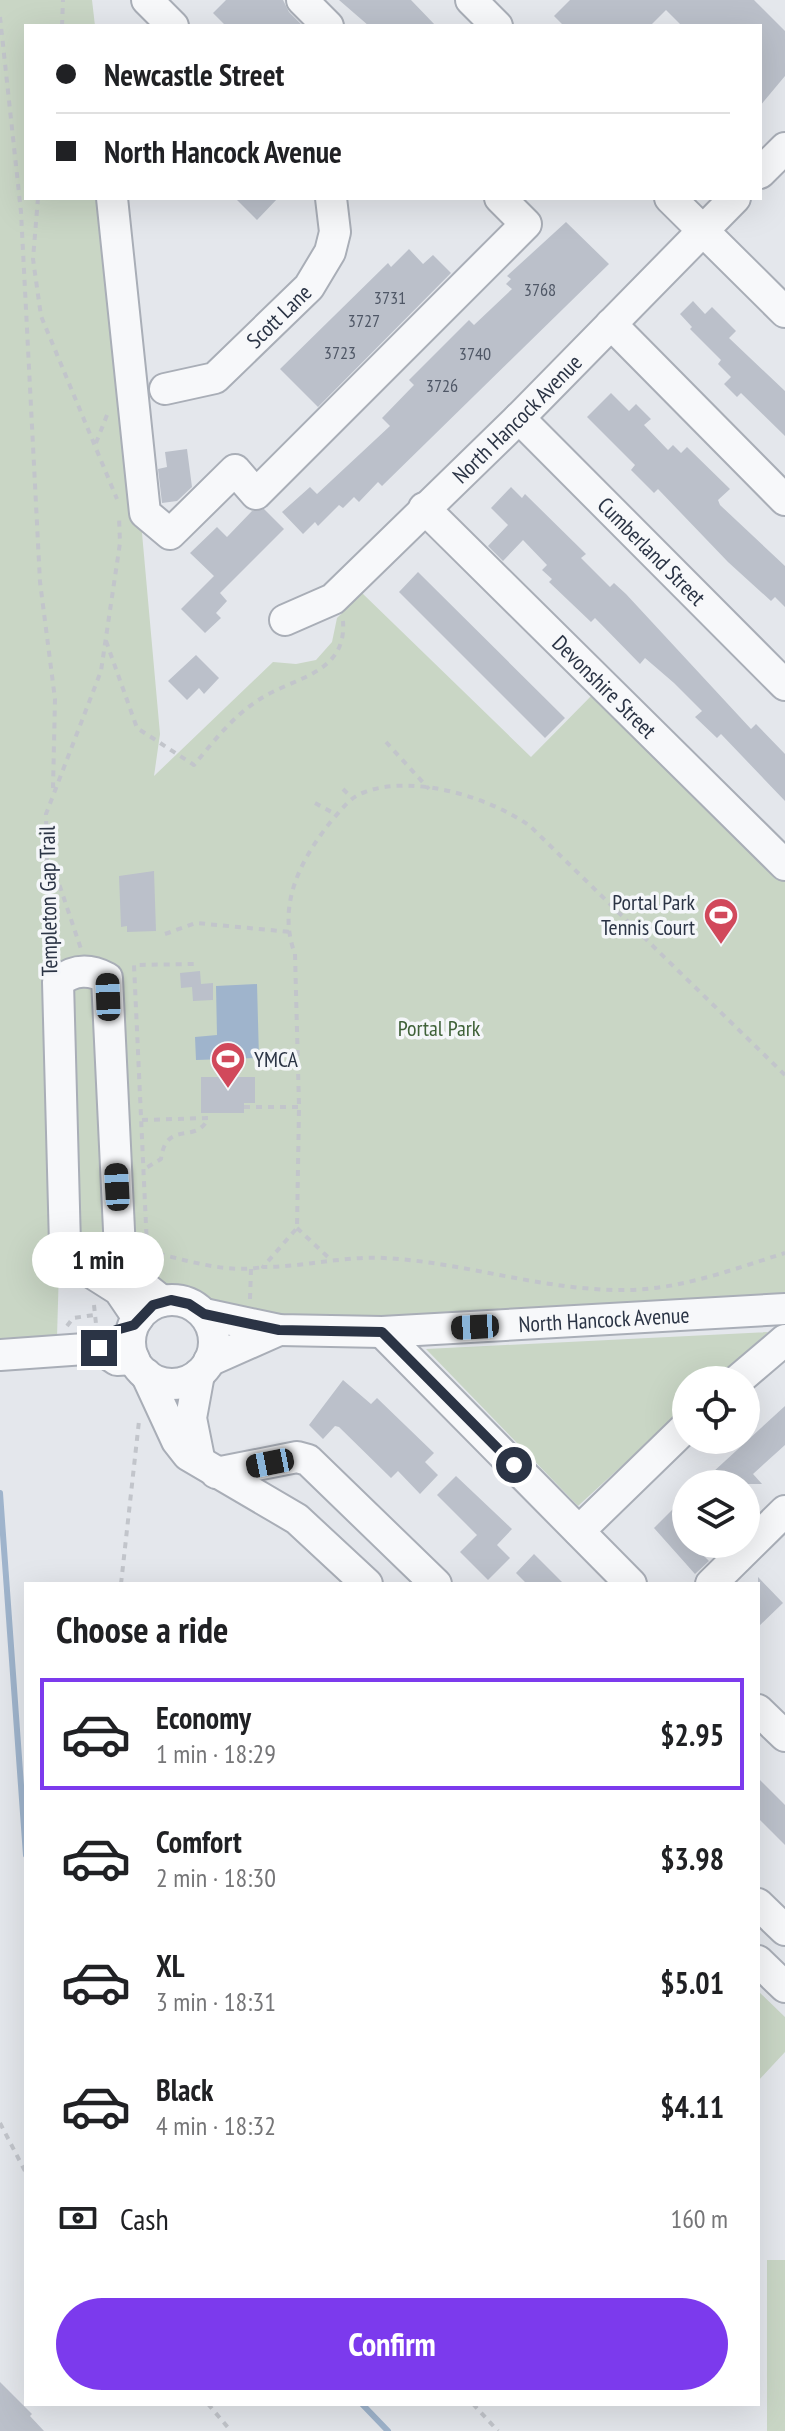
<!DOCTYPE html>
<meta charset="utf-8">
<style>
body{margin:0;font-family:"PT Sans Narrow",sans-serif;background:#f6f6f6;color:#202124;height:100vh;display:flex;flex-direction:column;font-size:30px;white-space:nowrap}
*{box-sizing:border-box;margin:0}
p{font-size:26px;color:#757577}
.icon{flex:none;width:44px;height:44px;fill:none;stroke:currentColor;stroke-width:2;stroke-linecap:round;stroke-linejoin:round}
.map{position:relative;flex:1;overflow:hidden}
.panel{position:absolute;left:24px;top:1582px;width:736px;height:824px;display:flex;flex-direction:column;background:#fff;border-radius:0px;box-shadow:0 8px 32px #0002}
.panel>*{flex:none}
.banner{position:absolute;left:24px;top:24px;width:738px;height:176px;border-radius:0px;box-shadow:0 8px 32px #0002;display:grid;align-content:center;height:176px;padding:0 32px;background:#fff}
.buttons{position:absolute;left:672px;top:1366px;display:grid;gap:16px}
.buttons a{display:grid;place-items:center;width:88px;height:88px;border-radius:50%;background:#fff;box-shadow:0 8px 32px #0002;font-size:40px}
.end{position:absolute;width:36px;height:36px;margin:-18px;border:10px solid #2b3445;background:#fff;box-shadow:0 0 0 4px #fff}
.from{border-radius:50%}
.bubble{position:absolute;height:56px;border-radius:28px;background:#fff;box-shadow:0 8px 32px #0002;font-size:26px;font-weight:800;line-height:56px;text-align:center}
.car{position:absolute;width:24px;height:48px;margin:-24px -12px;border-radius:10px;box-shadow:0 0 6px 2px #0007;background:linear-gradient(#222 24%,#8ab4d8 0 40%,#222 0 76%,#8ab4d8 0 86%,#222 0)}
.banner b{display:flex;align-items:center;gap:28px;height:76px;font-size:30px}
.banner b+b{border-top:2px solid #e0e0e0}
.banner i{width:20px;height:20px;background:#202124}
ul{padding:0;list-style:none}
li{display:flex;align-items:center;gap:24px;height:112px;margin:0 16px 12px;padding:0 16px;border:4px solid transparent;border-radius:0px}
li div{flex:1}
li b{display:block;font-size:30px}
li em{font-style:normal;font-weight:800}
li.selected{border-color:#7c3aed}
li>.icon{width:72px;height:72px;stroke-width:1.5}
h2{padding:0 32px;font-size:36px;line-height:96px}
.pay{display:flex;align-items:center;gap:20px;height:88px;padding:0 32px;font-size:30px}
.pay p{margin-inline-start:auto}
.primary-button{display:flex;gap:16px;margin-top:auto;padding:16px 32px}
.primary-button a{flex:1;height:92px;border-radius:48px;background:#7c3aed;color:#fff;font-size:32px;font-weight:800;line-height:92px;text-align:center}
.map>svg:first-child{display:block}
</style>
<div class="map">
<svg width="785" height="2431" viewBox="0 0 785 2431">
<rect width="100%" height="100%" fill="#e4e7ec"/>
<!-- green -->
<path fill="#c9d6c5" d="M0,0h92l3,26h-69v172h86l48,536 -6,42 119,-114 23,2 20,-4 16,-18 5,-24 25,-25 169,164 66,-67 188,186v416l-48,9 -422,18c-35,-1 -69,-4 -103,-14 -12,-4 -21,-12 -34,-14 -38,-7 -87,0 -119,-22l-2,68 -57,1z
M768,1332l-53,48h-29v27l-108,99 -152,-157z
M758,1991l27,26v35l-27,29z
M767,2260h18v171h-18z"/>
<!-- water -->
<path fill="#9fb4cc" d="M257,984l2,74 -63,2 -1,-23 22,-2 -1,-49z"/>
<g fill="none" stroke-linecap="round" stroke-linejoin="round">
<!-- stream -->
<path stroke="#9fb4cc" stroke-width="6" d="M0,1493l26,362
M362,2404l26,27"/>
</g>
<!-- building -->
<path fill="#bbc0ca" d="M226,0h57l6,12 14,14h-77l-13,-13z
M339,0h72l25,26h-67z
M570,0h184l31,31v45l-25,30v-80h-78l-16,-16 -16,16h-86l-10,-10z
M235,198h43l-21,22z
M566,222l43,42 -227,222 -4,-4 -19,20 -5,-5 -11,11 -4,-3 -21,21 -3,-4 -12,12 -21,-22 28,-25 7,7 73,-68 -8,-8 32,-33 -5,-5 60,-60 5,5 38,-36 -6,-5 5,-5 -4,-3z
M409,249l14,15 10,-9 18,18 -133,134 -38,-38 108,-106 3,4z
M693,301l12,13 7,-7 24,24 -7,7 56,53v45l-44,-43 -4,4 -13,-13 7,-7 -13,-13 3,-4 -31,-31 2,-2 -12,-13z
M611,393l18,18 7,-7 15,15 -7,6 24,25 5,-5 8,8 6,-6 43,42 -12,11 2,5 65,61v41l-10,-10 -4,4 -43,-39 -70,-73 -4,4 -23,-23 4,-5 -48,-48z
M187,449l5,38 -15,14 -15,2 -4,-34 9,-2 -2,-15z
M511,487l11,11 3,-4 61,60 -5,4 29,29 4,-4 12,11 125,135 5,-5 29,30v47l-64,-67 -4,4 -22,-21 7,-6 -28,-28 -29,-25 -5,6 -45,-46 -4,4 -42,-40 3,-3 -10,-9 5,-5 -24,-25 -20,21 -15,-15 20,-21 -17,-17z
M264,509l20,20 -64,64 7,8 -11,12 5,5 -16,15 -24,-24 33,-33 -24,-23 27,-26 10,10 25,-26z
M418,572l147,146 -20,20 -146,-146z
M196,655l23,23 -15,16 -5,-6 -12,12 -19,-19z
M154,871l2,60 -29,1v-6l-6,1 -2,-51z
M200,971l1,13 12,-1v17l-20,1 -1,-14 -11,1 -1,-15z
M201,1077h54v26h-11v10h-43z
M343,1380l28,24 6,-6 57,55 -9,9 13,13 -18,19 -22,-23 -7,7 -52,-51 -4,-1 -12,13 -14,-14z
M785,1406v39l-32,29 9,10h-62z
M456,1476l56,53 -15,16 13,13 -22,22 -28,-28 17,-17 -40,-40z
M686,1496v48h6l17,17 -14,13 -41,-46z
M534,1554l30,30h-37l-11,-11z
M758,1577l25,26 -25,24z
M758,1778l27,27v40l-27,-27z
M0,2382l32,32 -2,2 14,15h-44z"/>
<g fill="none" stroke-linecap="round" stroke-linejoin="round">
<!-- minor casing -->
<g stroke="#a9aeb7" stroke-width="34">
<g id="minor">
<path d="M147,0l26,26"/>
<path d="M302,0l26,26"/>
<path d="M471,0l26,26"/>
<path d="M760,173l25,-25"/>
<path d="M112,198l33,315 25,21 65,-64 21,24 270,-270 -26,-26"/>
<path d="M670,198l115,114"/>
<path d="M611,324l174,176"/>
<path id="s1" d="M165,389l50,-11 94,-91 21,-35 5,-20 -4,-34"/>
<path id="s2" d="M519,418l266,267"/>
<path id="s3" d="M424,508l361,357"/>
<path id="s4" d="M285,620l48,-21 186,-181 216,-220"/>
<circle cx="172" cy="1342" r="42"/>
<path id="s5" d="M204,1314l75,16 103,2 403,-23"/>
<path d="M138,1318l-19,-28 -41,-26 -13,-19 -7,-263c16,-13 32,-13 49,-4l13,273 13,27 29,23"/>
<path d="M382,1332l249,252"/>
<path d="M0,1355l99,-7 18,12 17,-1"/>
<path d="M209,1361l70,-31"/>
<path d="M146,1374l31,67 11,14 109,64 70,65"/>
<path d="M738,1380l47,-40"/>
<path d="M199,1458l-8,-40 8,-44"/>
<path d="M216,1473l81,-16 11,3 128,124"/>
<path d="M579,1531l107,-104"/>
<path d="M711,1584l74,-73"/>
<path d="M758,1710l27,26"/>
<path d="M758,1904l27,26"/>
<path d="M758,1961l27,26"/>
</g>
</g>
<!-- path -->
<path stroke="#c2c5cb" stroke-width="4" stroke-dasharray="6 6" stroke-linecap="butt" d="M0,17l21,195 19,370 15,117 -2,89
M62,26l1,-26
M38,198l-5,61 8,57 76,183
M96,443l13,-33
M106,641l31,87 57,37c20,-24 39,-49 66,-66 34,-22 87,-25 83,-78
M386,742l43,47
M343,789l8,8
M315,803l22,12
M48,851l33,98
M165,934l31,-11 95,9
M49,959l-3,-145 55,-143 19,-128 -1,-27
M785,1075l-255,-249c-41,-29 -116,-52 -165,-34 -15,5 -22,16 -32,27 -31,38 -57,85 -38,135l4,153 -2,121 -34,39c41,0 79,-11 121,-9 80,4 160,33 241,32 54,0 109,-21 160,-37
M244,1107h55
M142,1120l66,-2c-11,27 -42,1 -47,41l-15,9
M297,1228l33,31
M147,1247l-13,-282 60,-1
M147,1251c36,8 78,23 116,16
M250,1299l1,-30
M94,1305l2,19
M67,1326l6,-8 21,-3
M121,1584l18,-163
M0,2123l26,50
M208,2404l23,27
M473,2404l25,27"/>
<!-- minor -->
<use href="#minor" stroke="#f7f8fa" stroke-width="30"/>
</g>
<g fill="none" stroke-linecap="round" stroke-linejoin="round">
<!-- route -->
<path stroke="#2b3445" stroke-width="10" d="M99,1348l17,-18 18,-5 19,-20 18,-5 18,4 15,10 75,16 103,2 132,133"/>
</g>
<!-- icons -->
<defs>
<g id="stadium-pin" transform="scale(1.8)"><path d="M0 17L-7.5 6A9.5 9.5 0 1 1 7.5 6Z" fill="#d1495b" stroke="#f4f6f9"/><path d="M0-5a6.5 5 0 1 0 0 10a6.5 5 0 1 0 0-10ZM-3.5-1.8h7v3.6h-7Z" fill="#fff"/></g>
</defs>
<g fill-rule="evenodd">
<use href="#stadium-pin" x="721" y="915"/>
<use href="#stadium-pin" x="228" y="1059"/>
</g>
<g text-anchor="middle" stroke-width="7" stroke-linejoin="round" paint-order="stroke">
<!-- number labels -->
<g font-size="18" fill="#4f5766">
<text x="540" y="296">3768</text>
<text x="390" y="304">3731</text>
<text x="364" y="327">3727</text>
<text x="340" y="359">3723</text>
<text x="475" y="360">3740</text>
<text x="442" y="392">3726</text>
</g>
<!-- street labels -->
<g font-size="22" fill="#2b3445" stroke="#f4f6f9">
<text dy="8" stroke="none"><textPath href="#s1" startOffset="140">Scott Lane</textPath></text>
<text dy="8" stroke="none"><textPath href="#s4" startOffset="310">North Hancock Avenue</textPath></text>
<text dy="8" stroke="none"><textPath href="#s2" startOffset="188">Cumberland Street</textPath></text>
<text dy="8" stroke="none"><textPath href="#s3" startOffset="254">Devonshire Street</textPath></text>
<text transform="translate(48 901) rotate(-91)" y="8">Templeton Gap Trail</text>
<text dy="8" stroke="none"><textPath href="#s5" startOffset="402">North Hancock Avenue</textPath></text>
</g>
<!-- poi labels -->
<g font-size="22" fill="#2b3445" stroke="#f4f6f9" text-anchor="end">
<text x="695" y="910">Portal Park<tspan x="695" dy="25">Tennis Court</tspan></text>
<text x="254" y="1067" text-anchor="start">YMCA</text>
</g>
<!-- park labels -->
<g font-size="22" fill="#3f6138" stroke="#f4f6f9">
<text x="439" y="1036">Portal Park</text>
</g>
</g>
</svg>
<div class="buttons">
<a><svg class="icon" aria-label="locate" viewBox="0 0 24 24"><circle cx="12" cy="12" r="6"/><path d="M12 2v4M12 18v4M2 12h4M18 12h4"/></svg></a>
<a><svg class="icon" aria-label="layers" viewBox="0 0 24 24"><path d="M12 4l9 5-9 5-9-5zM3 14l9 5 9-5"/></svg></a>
</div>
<i class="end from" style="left:514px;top:1465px"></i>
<i class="end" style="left:99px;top:1348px"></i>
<div class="bubble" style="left:32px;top:1232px;width:132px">1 min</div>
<i class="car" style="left:108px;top:997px;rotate:358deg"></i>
<i class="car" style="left:117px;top:1187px;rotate:357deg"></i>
<i class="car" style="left:475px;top:1327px;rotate:267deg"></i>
<i class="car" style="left:270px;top:1463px;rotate:259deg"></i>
<div class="banner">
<b><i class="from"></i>Newcastle Street</b>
<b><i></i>North Hancock Avenue</b>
</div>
<section class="panel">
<h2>Choose a ride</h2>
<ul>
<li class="selected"><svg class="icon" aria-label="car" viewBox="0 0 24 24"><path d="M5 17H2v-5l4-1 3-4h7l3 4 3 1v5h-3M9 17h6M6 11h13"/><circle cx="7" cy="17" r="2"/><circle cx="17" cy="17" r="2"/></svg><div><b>Economy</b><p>1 min · 18:29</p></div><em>$2.95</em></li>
<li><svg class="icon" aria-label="car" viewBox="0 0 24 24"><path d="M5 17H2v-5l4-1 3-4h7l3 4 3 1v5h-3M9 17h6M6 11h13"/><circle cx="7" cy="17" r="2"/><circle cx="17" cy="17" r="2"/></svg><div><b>Comfort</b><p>2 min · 18:30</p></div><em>$3.98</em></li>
<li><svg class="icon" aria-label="car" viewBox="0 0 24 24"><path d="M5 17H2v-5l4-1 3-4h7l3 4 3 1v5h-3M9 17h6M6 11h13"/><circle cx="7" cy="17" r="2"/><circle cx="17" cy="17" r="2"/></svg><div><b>XL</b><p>3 min · 18:31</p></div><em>$5.01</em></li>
<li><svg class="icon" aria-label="car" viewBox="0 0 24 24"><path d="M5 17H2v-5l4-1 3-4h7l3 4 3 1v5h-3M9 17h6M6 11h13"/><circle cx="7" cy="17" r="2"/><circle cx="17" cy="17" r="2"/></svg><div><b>Black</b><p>4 min · 18:32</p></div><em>$4.11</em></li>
</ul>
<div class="pay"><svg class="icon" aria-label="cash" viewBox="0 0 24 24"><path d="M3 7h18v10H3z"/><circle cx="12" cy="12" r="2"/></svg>Cash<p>160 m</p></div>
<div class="primary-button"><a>Confirm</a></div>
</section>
</div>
